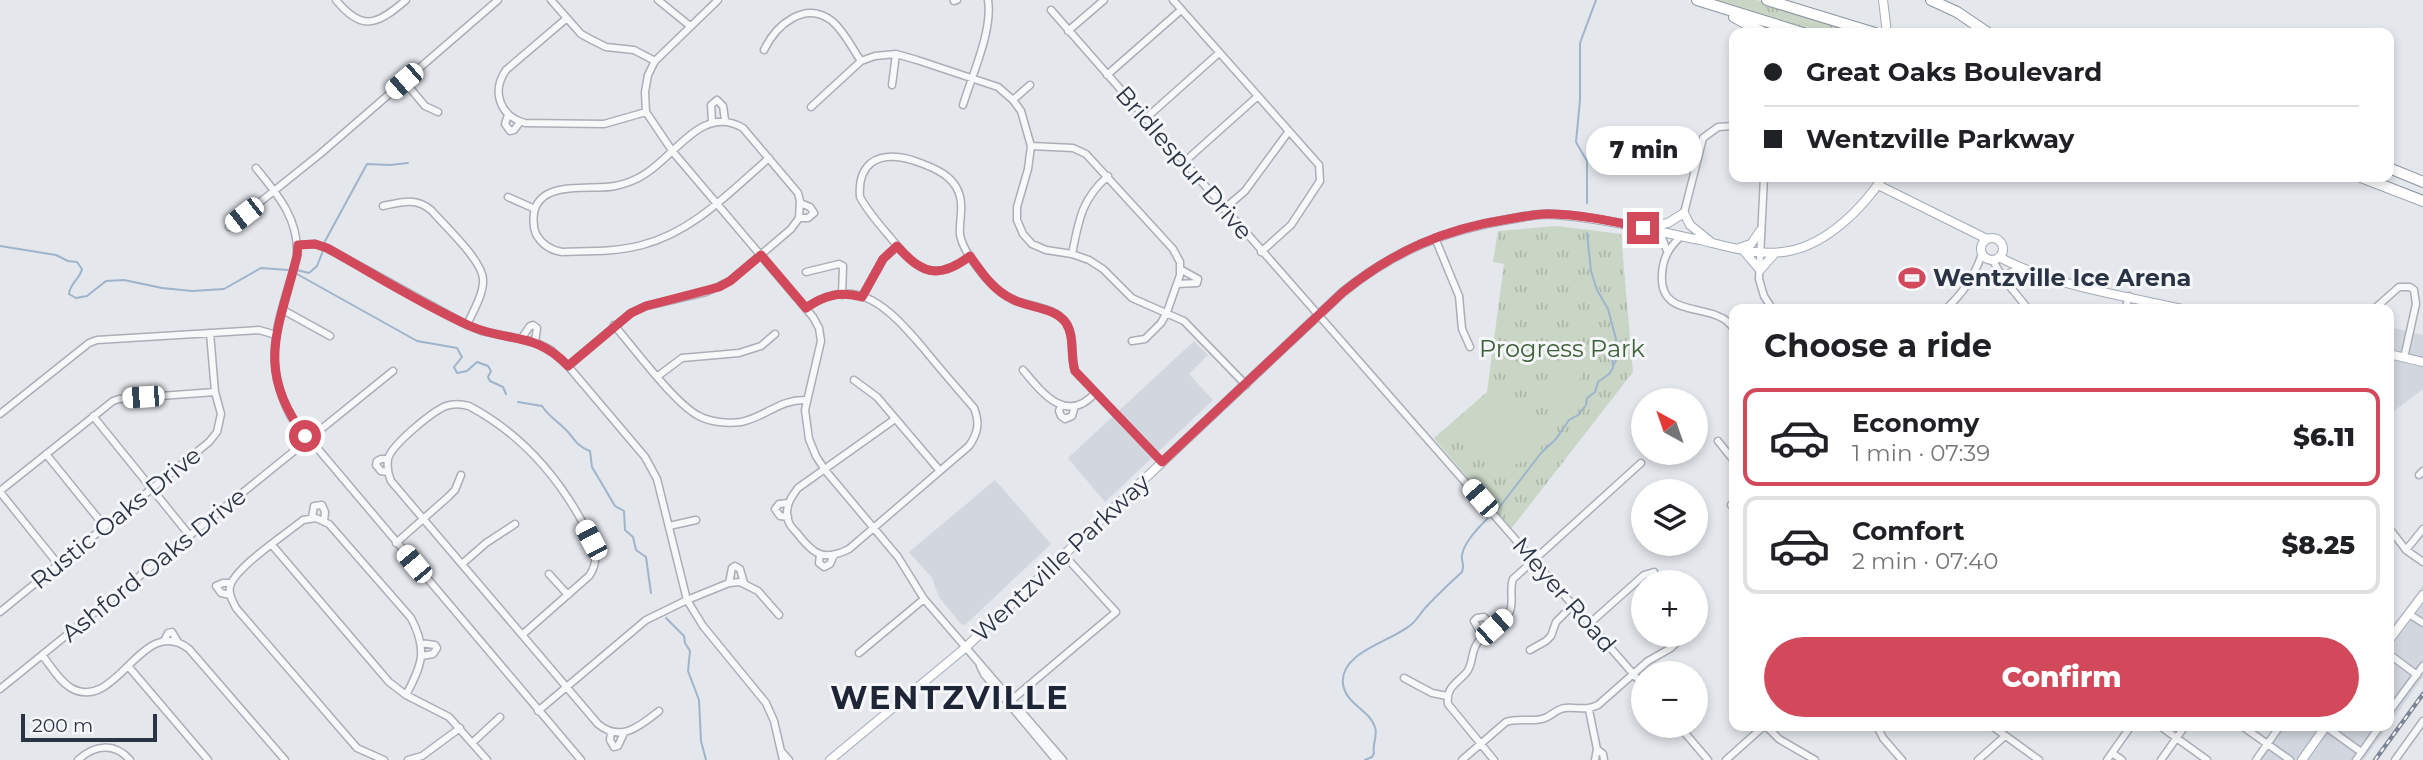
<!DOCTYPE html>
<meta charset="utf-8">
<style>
body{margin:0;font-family:Montserrat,sans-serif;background:#f2f2f2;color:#202124;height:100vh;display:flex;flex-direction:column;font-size:26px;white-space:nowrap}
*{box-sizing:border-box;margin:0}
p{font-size:23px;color:#757577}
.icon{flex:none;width:38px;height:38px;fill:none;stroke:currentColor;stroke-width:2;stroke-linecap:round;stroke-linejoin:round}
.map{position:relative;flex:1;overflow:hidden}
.panel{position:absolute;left:1729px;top:304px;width:665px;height:427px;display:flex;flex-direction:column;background:#fff;border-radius:14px;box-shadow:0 4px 10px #0003}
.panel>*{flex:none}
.banner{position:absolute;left:1729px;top:28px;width:665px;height:154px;border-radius:14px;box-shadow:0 4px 10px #0003;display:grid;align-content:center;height:154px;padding:0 35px;background:#fff}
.needle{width:46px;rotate:320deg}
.fabs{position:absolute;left:1631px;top:388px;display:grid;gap:14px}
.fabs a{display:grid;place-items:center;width:77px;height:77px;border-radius:50%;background:#fff;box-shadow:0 4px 10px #0003;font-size:35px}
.scale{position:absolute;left:21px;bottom:18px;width:136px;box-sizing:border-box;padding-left:7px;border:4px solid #2b3445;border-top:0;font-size:19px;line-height:24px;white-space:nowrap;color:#2b3445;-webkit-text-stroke:5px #f4f6f9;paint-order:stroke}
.end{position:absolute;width:32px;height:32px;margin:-16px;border:9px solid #d1495b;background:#fff;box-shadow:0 0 0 4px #fff}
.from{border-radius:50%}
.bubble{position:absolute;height:49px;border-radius:24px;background:#fff;box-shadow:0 4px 10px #0003;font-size:23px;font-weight:800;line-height:49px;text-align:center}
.car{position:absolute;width:21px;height:42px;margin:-21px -10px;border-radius:9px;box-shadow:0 0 5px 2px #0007;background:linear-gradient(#fff 24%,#345 0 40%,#fff 0 76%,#345 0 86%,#fff 0)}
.banner b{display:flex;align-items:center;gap:24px;height:66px;font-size:26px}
.banner b+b{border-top:2px solid #e0e0e0}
.banner i{width:18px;height:18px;background:#202124}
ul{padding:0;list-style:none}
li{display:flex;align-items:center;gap:21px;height:98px;margin:0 14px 10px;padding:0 21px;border:4px solid #e0e0e0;border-radius:14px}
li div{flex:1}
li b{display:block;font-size:26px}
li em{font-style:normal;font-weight:800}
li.selected{border-color:#d1495b}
li>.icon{width:63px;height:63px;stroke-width:1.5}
h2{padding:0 35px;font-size:32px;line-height:84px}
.cta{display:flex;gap:14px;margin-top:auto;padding:14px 35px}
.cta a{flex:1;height:80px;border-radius:42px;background:#d1495b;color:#fff;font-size:28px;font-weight:800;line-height:80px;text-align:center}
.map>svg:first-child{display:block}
</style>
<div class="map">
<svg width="2423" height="760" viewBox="0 0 2423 760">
<defs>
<pattern id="grass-tufts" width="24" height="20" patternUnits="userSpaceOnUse" patternTransform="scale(1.75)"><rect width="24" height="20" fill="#c9d6c5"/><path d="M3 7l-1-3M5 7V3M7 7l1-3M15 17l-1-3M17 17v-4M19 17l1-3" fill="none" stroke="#adb8ab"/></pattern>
</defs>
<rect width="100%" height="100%" fill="#e4e7ec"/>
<!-- built -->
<path fill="#d2d6de" d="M2389,327l34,8v54l-29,22 -5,-4z
M1194,341l14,14 -19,19 24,26 -108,102 -37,-44z
M995,480l56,64 -86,81 -4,-1 -22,-27 -7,-19 -23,-26z
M2423,585v92l-34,48v-95z
M2280,726h108l-24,34h-109z"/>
<!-- grass -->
<path fill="url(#grass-tufts)" d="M1713,0h44l108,33h-43z
M1557,226l64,8 12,138 -122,157 -77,-91 53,-46 17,-128 -11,-2 5,-31z"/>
<!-- pitch -->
<path fill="#c9d6c5" d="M1561,356l24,13 -21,39 -22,-13z
M1503,396l4,1 39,44c-27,36 -58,28 -87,1l2,-10z"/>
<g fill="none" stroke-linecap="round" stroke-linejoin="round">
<!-- stream -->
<path stroke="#9fb4cc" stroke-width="2" d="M1587,203v-42l-11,-19 4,-42v-57l16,-43
M324,243l43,-79 23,1 18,-2
M0,246l56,9 12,6 9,1 5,7c-2,10 -12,14 -13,25l7,4 11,-2 19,-15 18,-1 38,8 30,3 32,-2 37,-21 27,2
M297,270l12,3 8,-7 6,-15
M297,274l120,67 40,7 5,9 -8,10 3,6 10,-2 10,-9 11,4 3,5 -3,6 2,4 13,6 3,7
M1613,366l4,-8v-17
M518,402l24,4c7,11 17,16 26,26 7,8 10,15 22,19l2,16 23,39 9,5 1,19 8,7 3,13 10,7 5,36
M1498,509l43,-56 15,-14 13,-19 9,-5 8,-10 1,-7 8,-6 3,-10 11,-8 4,-6 -1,-15 4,-14 -8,-30 -11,-19 -6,-19 -4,-38
M666,618l18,18 1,7 5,8 -2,20 11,29 2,41 5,19
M1365,760l7,-3 2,-4c-2,-9 4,-17 1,-26 -6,-18 -29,-22 -32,-43 -4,-33 52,-43 70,-61 5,-5 9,-12 14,-17 11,-12 23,-23 35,-34 3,-8 -1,-10 0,-17 2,-13 17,-28 26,-37"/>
<!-- minor casing -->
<g stroke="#a9aeb7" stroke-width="9">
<path id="minor" d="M336,0c26,32 41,25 70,0
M551,0l30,34 11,6 14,7 28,3 21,11
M658,0l32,26
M718,0l-63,61 -7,14 -3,17 1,20 27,40 140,165 6,11 2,13 -16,69 4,29 7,17 9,14 73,87 26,42 139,161
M1173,0l146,165 1,16 -29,44 -30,27
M954,1l3,-1
M1051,10l592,675
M567,18l-61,52c-15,22 -6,46 19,53l79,1 42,-12
M1068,31l36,-31
M764,50c12,-25 41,-50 68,-29 12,10 20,27 29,40
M1107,75l74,-65
M404,81l21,25 13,6
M892,85l4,-31
M1013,100l17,-15
M963,105c9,-30 30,-75 25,-105
M811,107l50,-46 14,-5 21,-2 21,6 81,27 15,13 8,11 10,35 -3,23 -11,38v13l6,14 9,10 14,6 26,4 17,6 14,9 29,29 52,23 62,64
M508,115l-3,9 5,7 4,-1 6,-8
M1145,119l74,-66
M712,121l-1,-16 6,-5 6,6 2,14
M1031,146l42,2 13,6 87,95 7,13v13l-13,37 -6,11 -16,16 -13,2
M1183,163l75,-67
M256,168c22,27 43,51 41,88 -16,62 -38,99 -6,161l290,343
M1764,177l-5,102 5,17 9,14
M508,197l27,12
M383,206c18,-4 33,-9 48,4 13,15 51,50 52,69 1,15 -10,32 -16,46
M1224,209l21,-18 44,-60
M1684,213l19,-75 15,-11 16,-1
M799,218h9l6,-5 -4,-6 -10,-4
M229,227l91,-73 178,-154
M1660,232l7,19
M1681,236c-12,12 -18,21 -19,38 -3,41 38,31 60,44 5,2 9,7 12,11
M1435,238l24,58 3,33 8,18
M298,245l17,-1 12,4 138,76 17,7 53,11 16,8 17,16 77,91 12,22 30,121 16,26 63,77 8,18 9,39
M1072,254c7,-34 9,-54 36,-78
M970,256c-37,29 -55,12 -80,-19 -11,-13 -22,-25 -30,-40 -1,-12 0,-25 11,-34 12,-9 27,-7 41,-3 21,7 47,16 49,43 1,11 -2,22 -1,32 3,15 16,31 25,42 8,9 17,18 29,23 17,7 42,7 53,24 8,13 3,32 8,47l87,91
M1992,259l11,19 26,32
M806,272l33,-8 4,2 -1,29
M1177,284l20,-1 1,-4 -18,-10
M862,297l21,-38 14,-13
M806,308c52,-37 86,4 118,41 16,20 33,39 50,59 6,15 4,25 -5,38l-120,103c-26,13 -36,5 -52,-16 -6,-6 -10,-11 -10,-20 0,-10 5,-17 11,-25l97,-69
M283,310l47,26
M1945,310c18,-17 29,-33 37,-56
M2125,310l4,-14
M2373,310l26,-23h11l4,3 2,14 -12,54
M614,325c19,22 61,79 85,91 11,6 29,8 42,6 25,-5 38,-23 66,-22
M521,339l9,-13 3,-1 4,3 -2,14
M568,366l63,-53 15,-7 60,-14 24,-11 61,-52 8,-11 1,-17 -2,-8 -55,-65c-40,-24 -66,26 -98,46 -9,6 -20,10 -30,12 -24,5 -75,-7 -81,27 -1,8 -1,14 2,21 6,11 14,16 26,18 26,-1 54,0 80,-7 51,-13 89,-54 127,-87
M1023,370c19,23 44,55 72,23
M658,376l24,-18 57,-5 22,-7 14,-12
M854,380l23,17 63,74
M1061,405l-2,6 2,5 4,3 7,-3 3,-10
M0,414l89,-71 8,-3 162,-10 17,5
M93,416l97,120
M1718,441l16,20
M46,454l59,73
M388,459h-7l-4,2 -1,4 5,6 7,1
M2419,475l4,-4
M0,491l113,-90 6,-2 96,-7
M0,492l58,72
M1731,505l3,-2
M788,517l-8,-1 -5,-7 4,-5 9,-1
M312,518l2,-12 8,-1 3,7 -1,9
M669,526l27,-6
M2389,528l17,22 17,12
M396,543l52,-46 7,-7 6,-15
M272,545l117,137 17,13 43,22 38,43
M2406,550l17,-21
M820,554l-1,9 5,4 6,-3 4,-9
M462,564l24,-21 29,-19
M549,574l19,21
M729,583l3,-15 3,-2 5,3 4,14
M230,595l-9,-2 -5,-7 7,-3h8
M0,612l209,-170 8,-10 4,-18 -6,-22 -5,-59
M2409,614l14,9
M1589,624l55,-49 10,-3
M522,635l67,-59c13,-18 3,-34 -5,-51 -27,-50 -64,-92 -115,-119 -7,-2 -15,-3 -23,0 -13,5 -55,39 -58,53 -1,7 0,15 3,22l207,243c23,19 42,2 61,-13
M1483,637l-9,-16 3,-3 7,-1 10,10
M164,641l4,-8 4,-1 6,10
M420,643l15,2 2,3 -4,6 -11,2
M1530,650l16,-9 5,-5 5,-14 17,-17
M859,653l65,-54
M2389,654l28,21
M42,655c9,11 17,26 29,33 46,26 71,-76 118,-39l96,111
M128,666l80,94
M980,666l4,8 72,86
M1404,678l28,15 15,3
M0,689l393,-318
M1008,703l108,-91 -52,-57
M1589,710l8,39 -2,11
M538,711l108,-91 41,-20 42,-17 11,-1 18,9 21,24
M2389,712l34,-46
M1679,726l29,34
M1766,726l13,13 36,21
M1877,726l6,12 19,22
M1992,726l47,34
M2160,726l47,34
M2242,726l48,34
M2325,726l36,26
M611,732l-1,8 4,7 4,-1 6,-13
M472,743l28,-26
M1597,749l6,5 1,6
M781,751l8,9
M2112,753l10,7
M78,760c16,-15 36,-18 52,0
M384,760l-27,-12 -121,-140c-3,-7 -8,-13 -6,-21 3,-18 57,-54 73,-67l13,-2 13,6 82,94c17,32 11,47 -5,77
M408,760l14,-4 38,-28
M1462,760l44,-38c13,-5 27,1 39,-4 8,-3 11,-9 20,-10 13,-1 21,3 33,-3l50,-44 23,-13 10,-10
M1494,760l-46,-56c-2,-17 8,-20 18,-31 8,-9 4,-21 12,-31 8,-11 26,-18 32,-31 4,-10 -1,-21 3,-32l128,-116
M1726,760l38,-34
M1978,760l27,-24
M2107,760l24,-34
M2161,760l24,-34
M2256,760l24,-34
M2356,760l24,-34
M2395,760l28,-39"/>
</g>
<!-- major casing -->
<g stroke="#a3abb8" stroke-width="10">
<path id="major" d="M1883,0l4,33
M1878,185l109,54
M1650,227l18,-4 16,-10 6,12 21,17
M1981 249a11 11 0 1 1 22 0a11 11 0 1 1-22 0Z
M1739,248l12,-4 9,-13
M1743,250l17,20 15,-17
M1999,257c54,29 127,39 188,53
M2009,280l2,-7 12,-4
M2389,354l34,8
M2389,640l34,-45
M830,760l135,-112 378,-356c51,-41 103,-63 168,-73 12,-2 25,-5 37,-5 52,3 102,16 152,26 29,7 59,17 89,11 38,-7 74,-43 94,-74
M2302,760l24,-34"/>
</g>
<!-- highway casing -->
<g stroke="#8b94a3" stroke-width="12">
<path id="highway" d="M1697,0l106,33
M1767,0l108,33
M1931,0l26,12 31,21
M1734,17l30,16
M2389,168l34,14
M2361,177l62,24"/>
</g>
<!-- minor -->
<use href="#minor" stroke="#f7f8fa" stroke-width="6"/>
<!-- major -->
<use href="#major" stroke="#fff" stroke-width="8"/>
<!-- highway -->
<use href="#highway" stroke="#fff" stroke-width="10"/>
<!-- rail casing -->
<g stroke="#7d8696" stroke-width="4.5">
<path id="rail" d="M2375,760l48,-66"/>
</g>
<!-- rail -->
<use href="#rail" stroke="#f4f6f9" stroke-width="2" stroke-dasharray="5" stroke-linecap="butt"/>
</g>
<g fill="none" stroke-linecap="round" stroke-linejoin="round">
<!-- route -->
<path stroke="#d1495b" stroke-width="9" d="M305,436c-51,-67 -26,-107 -8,-180l1,-11 17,-1 12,4c47,26 94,56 143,78 39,17 65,5 98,40l63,-53 15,-7 73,-19 11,-6 31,-26 45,53c18,-13 35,-17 56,-11l21,-38 14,-13c24,28 42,34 73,10 12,17 23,34 42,43 17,9 43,8 54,24 9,14 4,33 9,48l87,91 181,-170c51,-41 101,-63 166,-73 12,-2 26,-5 38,-5 32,0 65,7 96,14"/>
</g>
<!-- icons -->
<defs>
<g id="stadium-bare" transform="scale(2.1)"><path d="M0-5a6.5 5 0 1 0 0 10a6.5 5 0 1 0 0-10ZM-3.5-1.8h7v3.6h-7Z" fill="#d1495b" stroke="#f4f6f9" stroke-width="2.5" paint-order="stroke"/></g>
</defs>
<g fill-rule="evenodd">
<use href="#stadium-bare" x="1912" y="278"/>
</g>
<g text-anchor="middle" stroke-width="6" stroke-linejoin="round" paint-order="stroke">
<!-- street labels -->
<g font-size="24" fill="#2b3445" stroke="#f4f6f9">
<text transform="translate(1184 163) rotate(49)" y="8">Bridlespur Drive</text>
<text transform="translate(116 518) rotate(-39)" y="8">Rustic Oaks Drive</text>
<text transform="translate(1061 558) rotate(-43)" y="8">Wentzville Parkway</text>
<text transform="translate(154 565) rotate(-39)" y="8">Ashford Oaks Drive</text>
<text transform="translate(1564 595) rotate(49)" y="8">Meyer Road</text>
</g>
<!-- poi labels -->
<g font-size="24" font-weight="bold" fill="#2b3445" stroke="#f4f6f9" text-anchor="start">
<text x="1933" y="286">Wentzville Ice Arena</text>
</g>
<!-- park labels -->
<g font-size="24" fill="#3f6138" stroke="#f4f6f9">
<text x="1562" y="357">Progress Park</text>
</g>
<!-- district labels -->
<g font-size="32" font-weight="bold" letter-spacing="2" fill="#1d2536" stroke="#f4f6f9">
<text x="950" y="709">WENTZVILLE</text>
</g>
</g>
</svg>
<div class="fabs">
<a><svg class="needle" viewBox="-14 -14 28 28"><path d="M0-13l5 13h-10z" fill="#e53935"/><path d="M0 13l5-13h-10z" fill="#757577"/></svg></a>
<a><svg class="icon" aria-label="layers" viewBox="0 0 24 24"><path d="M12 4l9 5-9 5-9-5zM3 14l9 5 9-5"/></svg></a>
<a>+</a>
<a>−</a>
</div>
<div class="scale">200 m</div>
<i class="end from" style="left:305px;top:436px"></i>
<i class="end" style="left:1643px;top:228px"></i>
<div class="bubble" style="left:1586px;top:126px;width:116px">7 min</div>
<i class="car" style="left:404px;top:81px;rotate:229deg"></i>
<i class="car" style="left:244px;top:215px;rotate:232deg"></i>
<i class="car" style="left:143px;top:397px;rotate:266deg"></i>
<i class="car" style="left:1480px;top:498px;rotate:319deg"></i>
<i class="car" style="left:591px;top:540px;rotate:332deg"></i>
<i class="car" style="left:414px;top:564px;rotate:320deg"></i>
<i class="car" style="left:1494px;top:627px;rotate:48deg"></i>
<div class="banner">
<b><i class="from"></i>Great Oaks Boulevard</b>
<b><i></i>Wentzville Parkway</b>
</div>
<section class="panel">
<h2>Choose a ride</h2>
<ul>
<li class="selected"><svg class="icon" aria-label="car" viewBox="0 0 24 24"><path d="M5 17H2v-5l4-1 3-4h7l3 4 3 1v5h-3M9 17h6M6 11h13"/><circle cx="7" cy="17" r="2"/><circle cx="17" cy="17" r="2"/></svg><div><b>Economy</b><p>1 min · 07:39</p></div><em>$6.11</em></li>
<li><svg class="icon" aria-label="car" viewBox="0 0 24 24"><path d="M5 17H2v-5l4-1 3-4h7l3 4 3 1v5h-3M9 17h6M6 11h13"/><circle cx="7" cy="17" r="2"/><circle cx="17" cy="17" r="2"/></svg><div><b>Comfort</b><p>2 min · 07:40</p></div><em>$8.25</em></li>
</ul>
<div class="cta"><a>Confirm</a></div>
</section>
</div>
